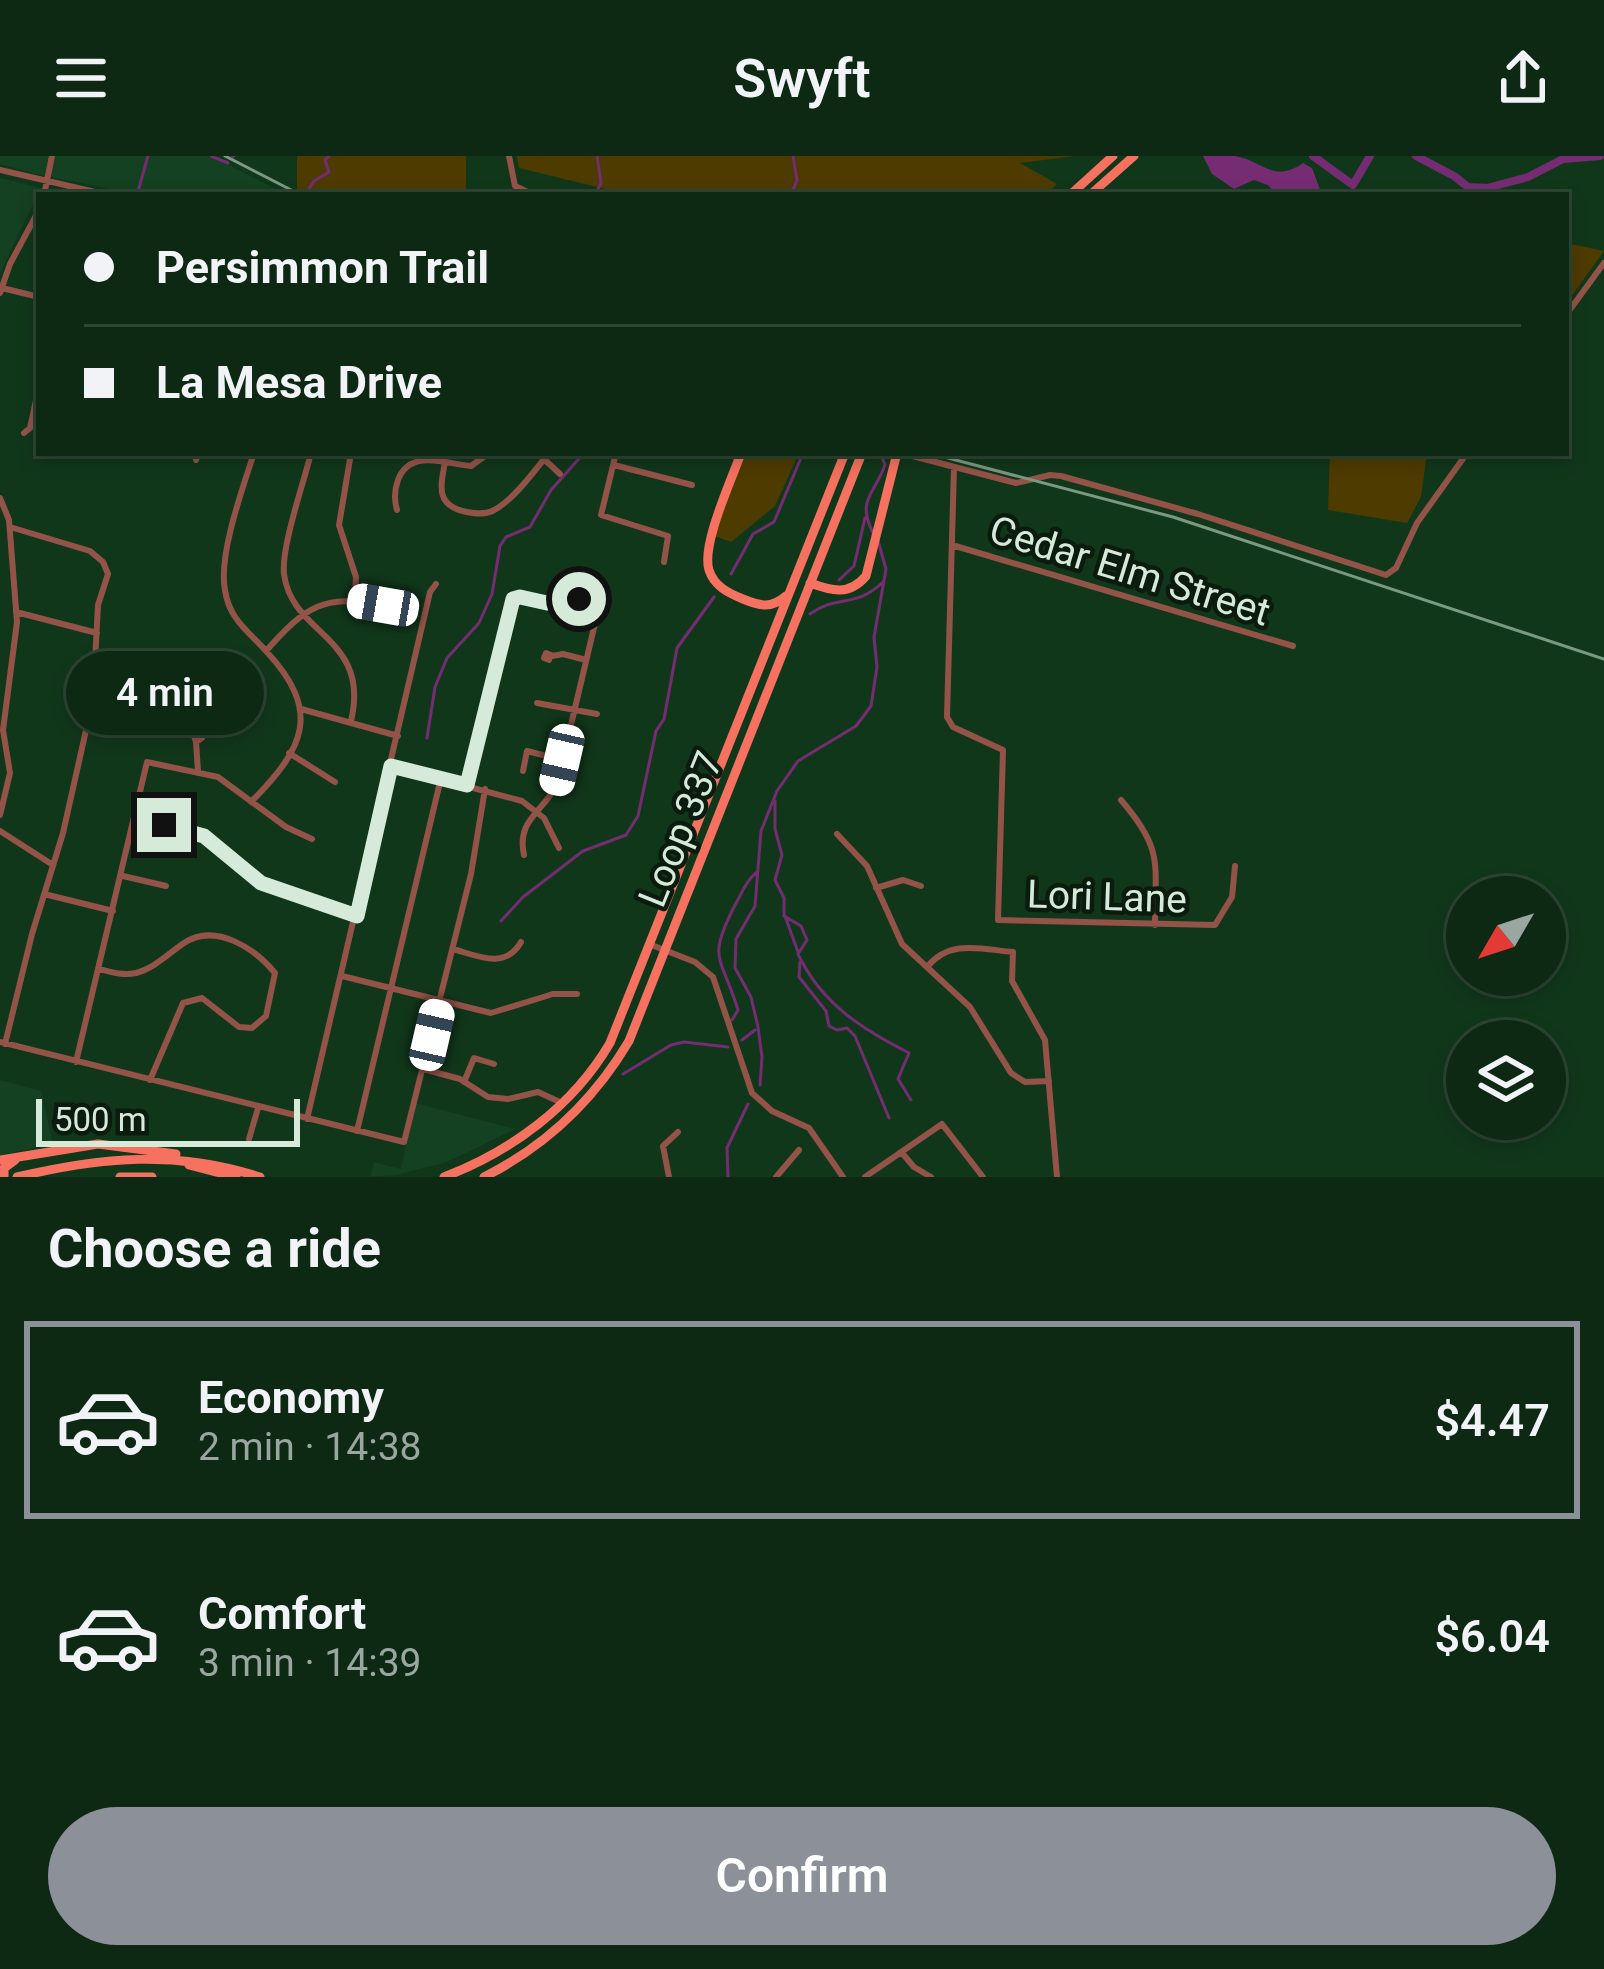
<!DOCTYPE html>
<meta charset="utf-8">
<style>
body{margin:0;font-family:Roboto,sans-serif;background:#1b3522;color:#f1f3f6;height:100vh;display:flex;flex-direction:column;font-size:45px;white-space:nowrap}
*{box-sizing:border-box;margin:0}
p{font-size:39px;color:#9aa6a0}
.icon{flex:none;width:66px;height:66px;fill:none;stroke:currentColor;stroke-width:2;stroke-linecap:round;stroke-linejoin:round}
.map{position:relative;height:1021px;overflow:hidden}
.side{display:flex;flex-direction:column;background:#0d2914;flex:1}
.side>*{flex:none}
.hud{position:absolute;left:36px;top:36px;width:1533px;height:264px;border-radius:0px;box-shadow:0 6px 18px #0003,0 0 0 3px #2d4534;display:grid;align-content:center;height:264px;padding:0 48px;background:#0d2914}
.needle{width:78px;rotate:231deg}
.buttons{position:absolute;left:1446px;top:720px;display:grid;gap:24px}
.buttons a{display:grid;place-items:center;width:120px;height:120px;border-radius:50%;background:#0d2914;box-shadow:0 6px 18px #0003,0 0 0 3px #2d4534;font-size:60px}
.scale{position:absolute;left:36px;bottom:30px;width:264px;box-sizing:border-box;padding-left:12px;border:6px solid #d5ead8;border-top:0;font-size:33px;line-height:42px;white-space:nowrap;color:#d5ead8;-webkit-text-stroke:9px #0b1b0e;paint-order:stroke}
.end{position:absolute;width:54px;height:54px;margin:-27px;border:15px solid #d5ead8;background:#111;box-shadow:0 0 0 6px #111}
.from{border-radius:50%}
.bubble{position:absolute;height:84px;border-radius:42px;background:#0d2914;box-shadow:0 6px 18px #0003,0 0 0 3px #2d4534;font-size:39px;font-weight:600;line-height:84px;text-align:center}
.car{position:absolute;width:36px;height:72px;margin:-36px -18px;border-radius:15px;box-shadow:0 0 9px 3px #0007;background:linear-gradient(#fff 24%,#345 0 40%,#fff 0 76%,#345 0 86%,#fff 0)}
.hud b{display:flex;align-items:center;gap:42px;height:114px;font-size:45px}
.hud b+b{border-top:3px solid #2d4534}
.hud i{width:30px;height:30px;background:#f1f3f6}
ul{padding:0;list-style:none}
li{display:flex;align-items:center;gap:36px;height:198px;margin:0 24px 18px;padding:0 24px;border:6px solid transparent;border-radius:0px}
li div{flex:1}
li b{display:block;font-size:45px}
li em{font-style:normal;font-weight:600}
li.on{border-color:#8c9099}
li>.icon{width:108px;height:108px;stroke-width:1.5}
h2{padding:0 48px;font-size:54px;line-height:144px}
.primary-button{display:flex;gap:24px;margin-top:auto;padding:24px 48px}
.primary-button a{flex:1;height:138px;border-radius:72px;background:#8c9099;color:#fff;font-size:48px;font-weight:600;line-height:138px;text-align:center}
header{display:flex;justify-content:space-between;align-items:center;height:156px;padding:0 48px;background:#0d2914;font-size:54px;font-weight:600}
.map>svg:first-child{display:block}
</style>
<header><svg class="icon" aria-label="menu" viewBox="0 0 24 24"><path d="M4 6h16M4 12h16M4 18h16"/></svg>Swyft<svg class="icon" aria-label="share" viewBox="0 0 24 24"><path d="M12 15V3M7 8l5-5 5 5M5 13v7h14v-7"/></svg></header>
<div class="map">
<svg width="1604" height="1021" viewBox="0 0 1604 1021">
<rect width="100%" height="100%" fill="#11371b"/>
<!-- built -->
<path fill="#144121" d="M0,0h211l76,39h-146l-105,-21 -36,-10z
M0,22l41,10 -41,85z
M0,924l41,11 12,53 -53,11z
M415,947l100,26 -68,33 -51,13 -26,2 4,-15 27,7z"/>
<!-- green -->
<path fill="#4e3b00" d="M297,0h169v39h-159l-10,-5z
M517,0h558l-55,7 37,21 -12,11h-415l-111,-27z
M1566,87l38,8 -38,53z
M744,297h55l-24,53 -44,36 -16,-6z
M1330,297h97l-6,44 -14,26 -79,-13z"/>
<!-- water -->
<path fill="#752c73" d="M1203,0c11,0 23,0 32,0 27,4 38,28 68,7l9,5 10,27h-46l-8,-10 -14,-5 -20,9 -22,-15z"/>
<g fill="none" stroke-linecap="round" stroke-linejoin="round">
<!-- stream -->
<path stroke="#752c73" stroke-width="3" d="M211,0l17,7
M233,1l1,-1
M307,36l7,-11 15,-9 -4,-12 4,-4
M137,39l11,-39
M595,39l6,-12 -4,-27
M791,39l6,-15 -4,-24
M873,297l9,4 3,8c-10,29 -29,34 -12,68
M731,418l22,-40 21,-12 29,-69
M839,424l15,-14 11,-48
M810,458c27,-20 45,-5 73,-32
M427,582l8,-51 12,-29 32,-35 13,-29 8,-48 6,-9 24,-10 21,-37 33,-37
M775,645v28l7,26 -7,25 9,18v18l17,10 6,14 -9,14 3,6c24,46 63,70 108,93l-11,26 13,21
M785,760l13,36
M501,765l22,-24 60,-46 43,-16 12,-19 18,-85 8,-12 13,-71 37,-51
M800,806l-1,15 27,34 3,15 8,4 10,-2 8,8 34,82
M732,864l6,-10c-17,-56 -32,-49 -2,-107 7,-12 10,-22 21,-31
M742,884l13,-10
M623,918l48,-29 13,-3 44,5
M760,929l2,-28 -4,-30 -7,-30 -16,-29 1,-29 19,-33 6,-75 16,-40 21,-30 58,-35 15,-20 6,-39 -3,-30 12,-68 -8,-28
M728,1021l-1,-29 21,-44"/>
<!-- river -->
<path stroke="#752c73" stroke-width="8" d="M1313,0l40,29 17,-29
M1416,0l38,20 14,11 19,1 41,-11 35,-18 37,-3"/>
<!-- minor -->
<path stroke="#945349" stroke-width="6" d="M509,0l6,30 19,9
M0,14l108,25
M44,39l8,-39
M2,132l37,9
M0,137l10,-29 29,-54
M1566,159l38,-52
M24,277l6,-5 9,-41
M311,297c-7,29 -30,94 -27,121 8,62 87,62 67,147
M351,297l-12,72 17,52 -1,23
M616,297l-15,62 67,21 -4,26
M901,297l115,30 34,-8 11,1 137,38 188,61 10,-7 21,-45 50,-70
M196,304l2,-7
M545,304l15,14
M445,306c-5,26 -9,44 22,50 10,2 20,3 29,-3 20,-12 38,-38 53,-56
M614,309l78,20
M954,311l-7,250 6,10 50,23 -5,170 217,5 17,-28 3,-31
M0,342l9,22 8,102 -14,108 7,43 -10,42
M397,354c-3,-10 -3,-19 1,-30 12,-32 48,-16 73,-14l18,-13
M952,389l341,101
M16,456l81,21
M266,495c40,-45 57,-57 117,-46
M546,497l5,2 -2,5 -5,-2z
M552,500l11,-2 23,6
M537,547l60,11
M301,553l97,27
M196,586l-2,-6 6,-2 2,4 -6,4 2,29
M289,597l46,29
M391,610l131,35 22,17 15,30
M523,615l4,-20 35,9
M467,629l46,-186c11,-2 18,3 30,3 19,2 32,-6 51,1l3,12 -40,169c-13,28 -41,35 -33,71
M1121,644c43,50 34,63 34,125
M251,646c54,-54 71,-91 15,-151 -18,-20 -37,-32 -41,-61 -7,-34 18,-103 29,-137
M136,662l62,15 63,50 96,33
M0,675l53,34
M837,678l30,32 35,78 68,63 41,66 14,9 24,-1
M123,720l43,10
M876,732l27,-8 18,6
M44,738l69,17
M649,788l46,18 18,15 39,116 20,18 37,17 34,49
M453,793c25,7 52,21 68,-7
M927,811c23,-28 53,-18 86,-15l-1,29 33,59 12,137
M99,813c12,3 24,7 37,4 19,-5 33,-20 48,-30 32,-21 71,6 91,30l-9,43 -14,12 -13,-1 -37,-29 -19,5 -33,77
M342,820l149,37 62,-19h24
M0,886l404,100 67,-268 14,-85
M5,888l27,-110 31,-101 30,-134 5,-94 10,-31 -5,-12 -13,-11 -80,-24
M76,906l71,-300 71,15 68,50 26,12
M423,913l37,10 28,18 20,2 30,-7 24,11
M464,926l10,-24 20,6
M307,963l123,-527 6,-8
M357,975l84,-353
M249,983l9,-31
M902,997l12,14 17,10
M669,1021l-6,-31 15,-14
M776,1021l23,-27
M865,1021l77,-53 41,53"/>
<!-- major -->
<path stroke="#f67160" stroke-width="9" d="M1070,39l43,-39
M1090,39l44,-39
M741,297c-9,26 -40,92 -32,117 5,16 19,23 34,29 17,7 28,10 43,-3
M810,427c22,8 39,13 56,-7l31,-123
M0,1004l98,-16 78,10
M189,1009l47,12
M4,1021v-9l11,-8
M17,1021c84,-20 159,-27 243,0
M120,1021h32
M444,1021c68,-26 129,-71 166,-134l235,-590
M484,1021c62,-31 110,-77 145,-136l233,-588"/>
<!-- rail -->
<path stroke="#7b9881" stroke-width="3" d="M225,0l76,39
M929,297l244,64 431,142"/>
</g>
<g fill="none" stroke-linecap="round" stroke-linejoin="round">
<!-- route -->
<path stroke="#d5ead8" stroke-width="15" d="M164,669l40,11 57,47 96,33 34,-150 76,19 46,-186 7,-2 27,6 32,-4"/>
</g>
<g text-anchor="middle" stroke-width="9" stroke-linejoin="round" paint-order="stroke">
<!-- street labels -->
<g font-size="39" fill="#d5ead8" stroke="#0b1b0e">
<text transform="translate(1130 414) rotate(17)" y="14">Cedar Elm Street</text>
<text transform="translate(680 673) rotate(-68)" y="14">Loop 337</text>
<text transform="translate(1107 740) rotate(2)" y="14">Lori Lane</text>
</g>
</g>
</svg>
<div class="buttons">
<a><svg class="needle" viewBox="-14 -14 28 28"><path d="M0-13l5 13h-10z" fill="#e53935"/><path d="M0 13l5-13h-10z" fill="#9aa6a0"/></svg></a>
<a><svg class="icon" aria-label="layers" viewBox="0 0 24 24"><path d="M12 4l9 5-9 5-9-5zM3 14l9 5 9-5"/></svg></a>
</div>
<div class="scale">500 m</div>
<i class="end from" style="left:579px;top:443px"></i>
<i class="end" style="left:164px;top:669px"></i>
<div class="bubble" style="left:66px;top:495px;width:198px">4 min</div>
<i class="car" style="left:383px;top:449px;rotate:280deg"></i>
<i class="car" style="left:562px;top:604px;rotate:193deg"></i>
<i class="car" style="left:432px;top:879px;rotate:13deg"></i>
<div class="hud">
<b><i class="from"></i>Persimmon Trail</b>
<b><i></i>La Mesa Drive</b>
</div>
</div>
<section class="side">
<h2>Choose a ride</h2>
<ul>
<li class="on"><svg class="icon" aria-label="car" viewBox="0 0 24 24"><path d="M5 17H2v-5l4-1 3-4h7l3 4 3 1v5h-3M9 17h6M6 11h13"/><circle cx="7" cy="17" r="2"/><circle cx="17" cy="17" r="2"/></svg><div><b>Economy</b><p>2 min · 14:38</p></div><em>$4.47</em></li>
<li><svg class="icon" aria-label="car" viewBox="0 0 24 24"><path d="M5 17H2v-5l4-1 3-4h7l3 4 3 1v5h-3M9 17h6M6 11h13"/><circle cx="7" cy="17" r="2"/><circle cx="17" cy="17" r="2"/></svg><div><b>Comfort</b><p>3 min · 14:39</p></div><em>$6.04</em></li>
</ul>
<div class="primary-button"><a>Confirm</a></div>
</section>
